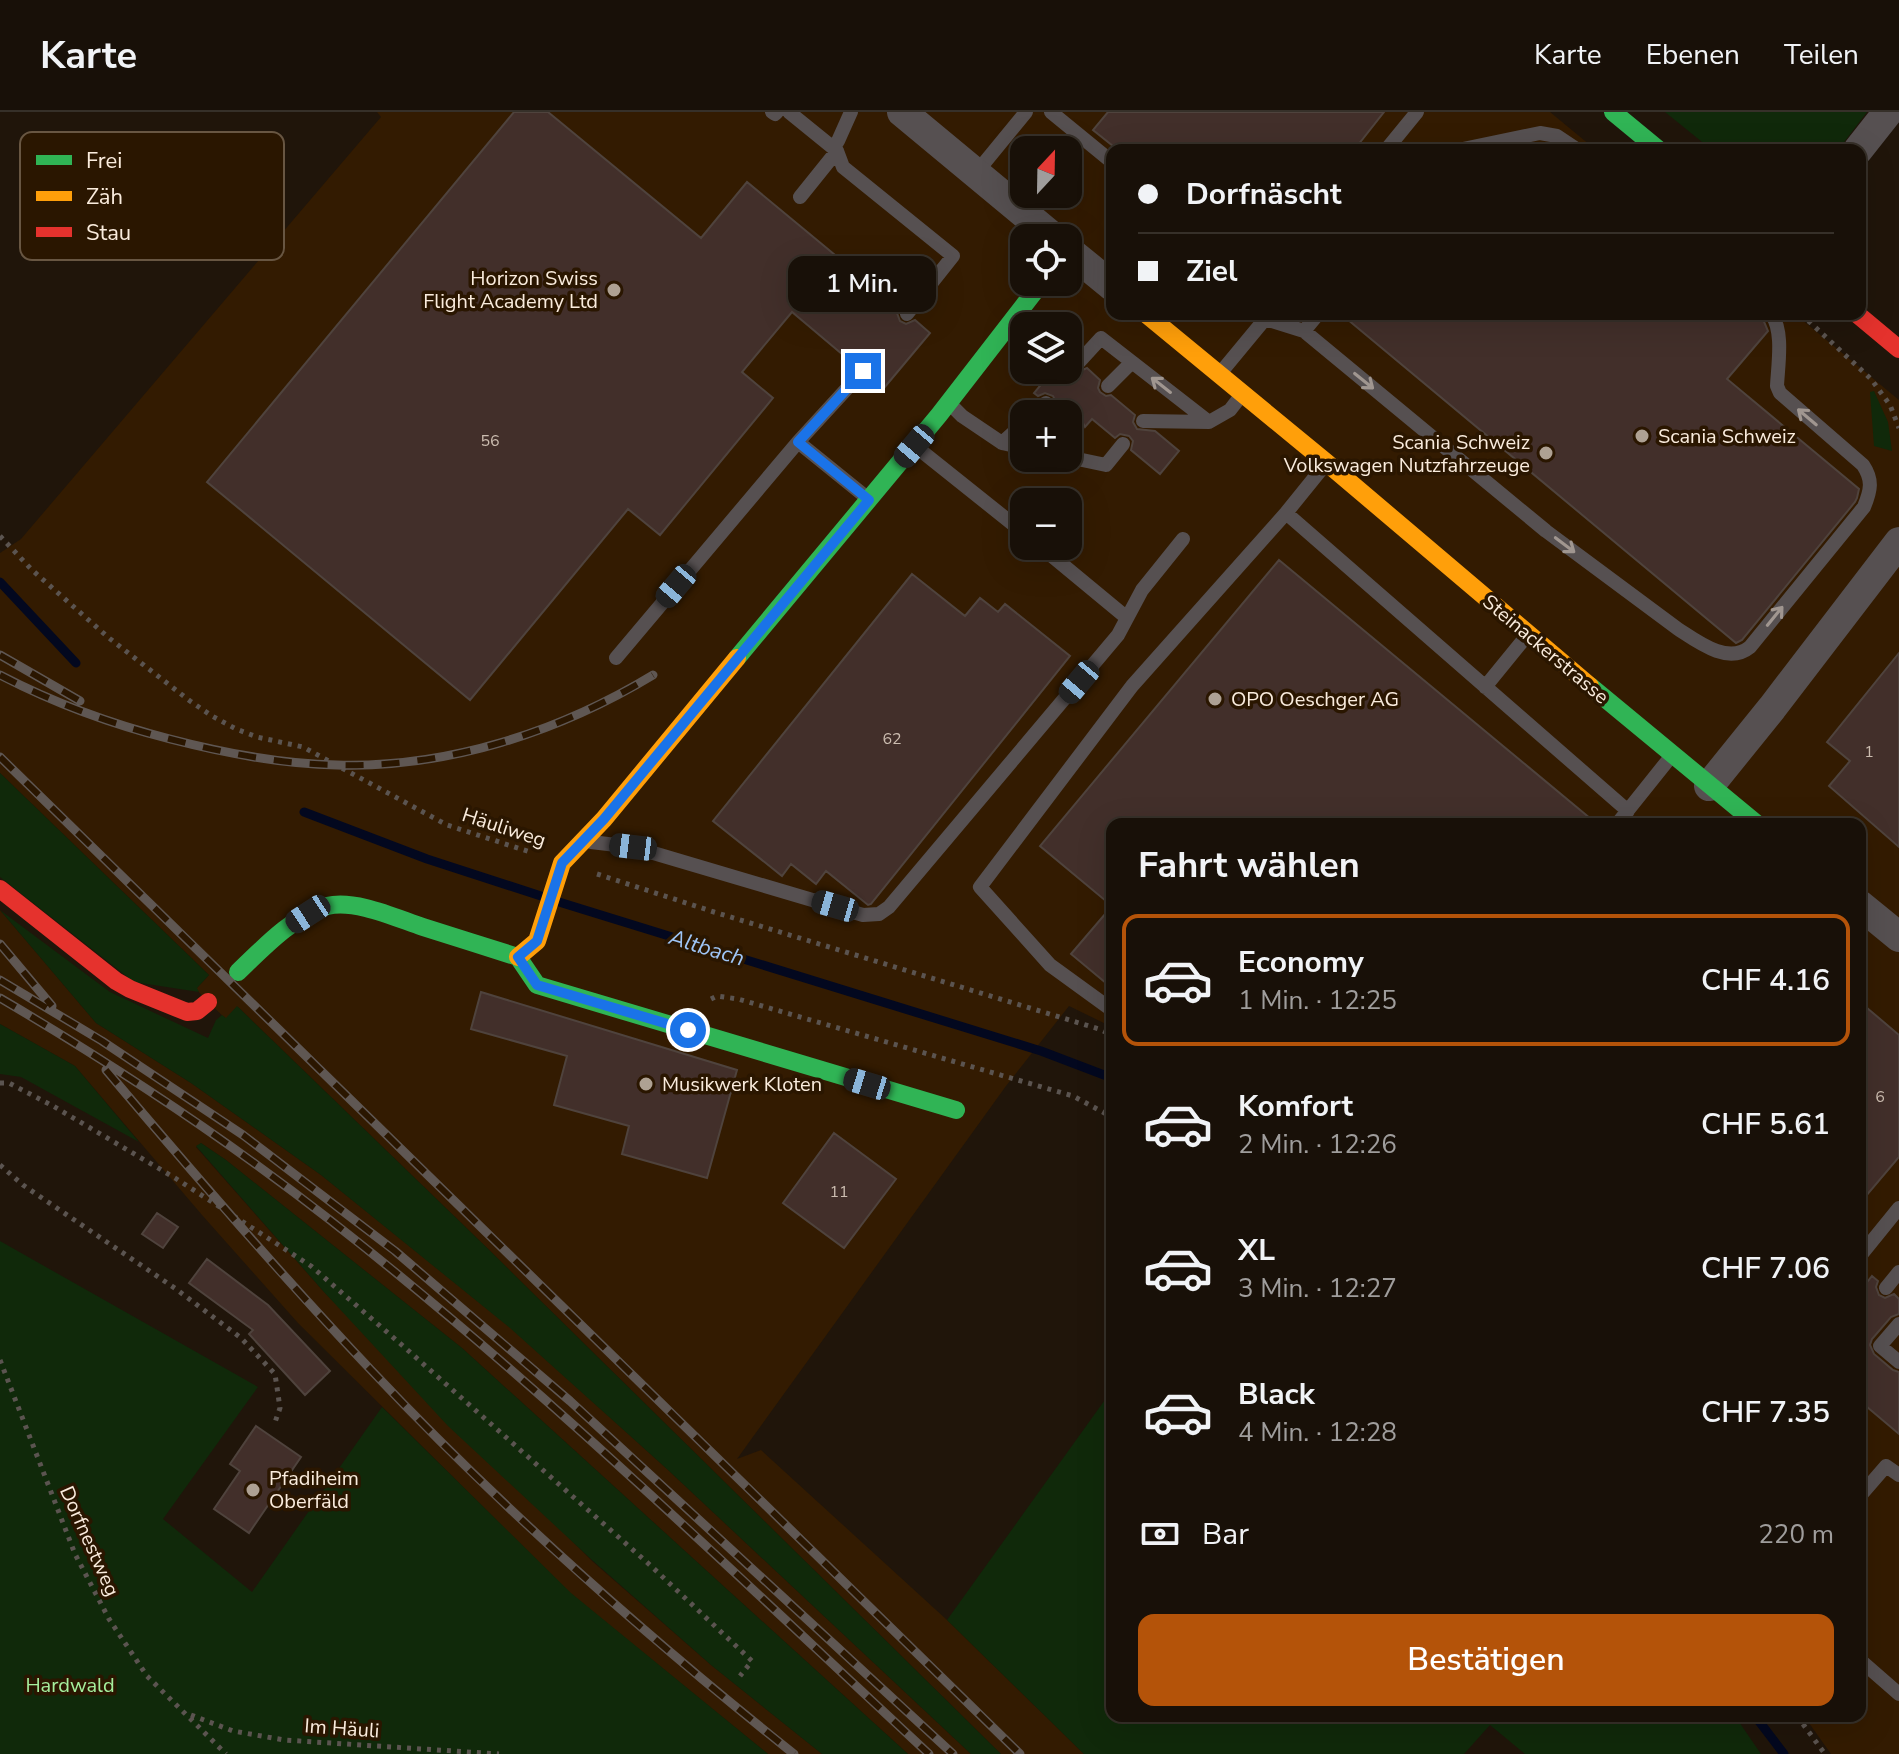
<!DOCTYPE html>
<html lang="de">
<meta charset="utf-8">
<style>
body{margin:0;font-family:"Nunito Sans",sans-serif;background:#251e16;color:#f1f3f6;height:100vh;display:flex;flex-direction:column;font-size:30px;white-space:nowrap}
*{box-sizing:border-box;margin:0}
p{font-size:26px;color:#9f9d9c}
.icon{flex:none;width:44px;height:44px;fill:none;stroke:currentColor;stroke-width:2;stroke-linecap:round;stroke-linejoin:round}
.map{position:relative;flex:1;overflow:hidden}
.drawer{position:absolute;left:1106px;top:706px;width:760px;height:904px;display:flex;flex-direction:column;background:#181008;border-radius:16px;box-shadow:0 8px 32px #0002,0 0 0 2px #363029}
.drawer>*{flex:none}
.top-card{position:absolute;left:1106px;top:32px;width:760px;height:176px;border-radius:16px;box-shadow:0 8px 32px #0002,0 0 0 2px #363029;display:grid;align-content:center;height:176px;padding:0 32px;background:#181008}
.needle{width:52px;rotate:22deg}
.buttons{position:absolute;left:1010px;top:24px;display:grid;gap:16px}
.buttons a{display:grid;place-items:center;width:72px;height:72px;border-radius:16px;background:#181008;box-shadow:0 8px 32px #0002,0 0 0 2px #363029;font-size:40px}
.end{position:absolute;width:36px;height:36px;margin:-18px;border:10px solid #1a73e8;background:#fff;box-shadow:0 0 0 4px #fff}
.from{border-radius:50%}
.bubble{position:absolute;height:56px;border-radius:16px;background:#181008;box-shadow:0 8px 32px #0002,0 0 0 2px #363029;font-size:26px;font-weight:600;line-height:56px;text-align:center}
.car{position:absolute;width:24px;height:48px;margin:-24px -12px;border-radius:10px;box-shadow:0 0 6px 2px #0007;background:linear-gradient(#222 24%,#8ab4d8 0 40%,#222 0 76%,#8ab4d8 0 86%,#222 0)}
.top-card b{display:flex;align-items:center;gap:28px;height:76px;font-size:30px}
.top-card b+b{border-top:2px solid #363029}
.top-card i{width:20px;height:20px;background:#f1f3f6}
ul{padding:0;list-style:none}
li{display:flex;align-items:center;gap:24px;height:132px;margin:0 16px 12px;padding:0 16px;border:4px solid transparent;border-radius:16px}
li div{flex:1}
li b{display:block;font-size:30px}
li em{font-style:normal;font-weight:600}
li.selected{border-color:#b45309}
li>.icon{width:72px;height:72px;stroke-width:1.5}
h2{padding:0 32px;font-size:36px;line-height:96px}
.pay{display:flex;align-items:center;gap:20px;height:88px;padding:0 32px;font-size:30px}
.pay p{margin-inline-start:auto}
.action{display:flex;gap:16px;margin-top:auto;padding:16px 32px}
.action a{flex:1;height:92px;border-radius:16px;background:#b45309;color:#fff;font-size:32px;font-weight:600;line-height:92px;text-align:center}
header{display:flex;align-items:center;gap:48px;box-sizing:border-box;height:112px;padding:0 40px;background:#181008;border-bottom:2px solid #363029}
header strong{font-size:38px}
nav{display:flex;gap:44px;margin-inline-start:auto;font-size:28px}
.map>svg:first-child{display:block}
</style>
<header>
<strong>Karte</strong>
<nav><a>Karte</a><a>Ebenen</a><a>Teilen</a></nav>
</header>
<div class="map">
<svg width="1899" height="1642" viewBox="0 0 1899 1642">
<rect width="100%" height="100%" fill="#20150a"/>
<!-- built -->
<path fill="#331b01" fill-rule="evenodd" d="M377,0h1173l46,38h-484v164h683l104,86v1354h-68l-27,-38h56v-892h-748v203l-43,-21 -63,80 -269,373 24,-9 186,170 137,134h-83l-519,-511 -244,-236 -12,12 -18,-17 -12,-13 13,-14 -209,-202v-220l21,-14 360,-422zM1024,38h44v44h-44zM1024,126h44v44h-44zM1024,214h44v44h-44zM1024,302h44v44h-44zM1024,390h44v44h-44z
M0,798l96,113 95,60 130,92 189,152 157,142 304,285h-63l-446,-406 -236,-188 -25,-17 -5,4 128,145 268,269 119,104 111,89h-54l-197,-160 -273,-271 -96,-108 -127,-149 -75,-42z"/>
<!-- green -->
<path fill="#10290a" d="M1665,0h202l-29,38h-126z
M1874,279l14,31 4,29 -18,-5 -4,-54z
M0,661l209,202 -12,13 2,4 -65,-10 -134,-105z
M0,798l110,82 98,46 8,-18 6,-5 4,3 11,-12 245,237 519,511h-30l-304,-285 -157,-141 -189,-153 -130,-92 -95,-60z
M0,912l75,42 64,76 -118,-65 -21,-3z
M201,1031l25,17 236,188 446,406h-86l-111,-89 -119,-105 -144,-134 -124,-134 -128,-146z
M0,1129l258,146 -95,132 89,73 130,-185 189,186 197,161h-768z
M1112,1278v326h623l26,38h-236l-35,-29 -26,29h-380l-137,-134z"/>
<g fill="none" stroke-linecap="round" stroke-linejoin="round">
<!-- stream -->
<path stroke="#03081f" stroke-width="9" d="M0,470l76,81
M304,700l123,47 114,37
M559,790l482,149 71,27
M1755,1604l29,38"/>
</g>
<!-- building -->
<path fill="#422f2a" stroke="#4f433d" stroke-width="2" d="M514,0h34l153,126 46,-56 152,126 -2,5 3,8 6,3 9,-4 15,13 -46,55 -13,-11 2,-8 -4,-6 -8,-2 -6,4 -63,-53 -50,60 31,26 -113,137 -32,-26 -158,191 -263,-218z
M1108,0h276l-30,38h-236l-25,-20z
M1341,202h417l4,3 6,14 -41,48 132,110 -2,9 -2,4 -113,138 -6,3z
M1068,241l3,3 -2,5 3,8 6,3 9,-4 13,12 -2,8 2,4 6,4 5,-1 24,20 -2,7 4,7 18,2 24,20 -19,23 -29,-24 2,-9 -4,-5 -9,-2 -5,4 -23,-19 -7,8 -4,-8 -4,-2 -9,2v-5h-8l-6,-5 2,-7 -3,-6 -8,-3 -7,3 -4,-3 19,-23h15z
M1279,448l318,264h-485v164l-41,-34 41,-48 -72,-60z
M912,462l53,42 15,-18 18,14 7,-8 65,52 -199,248 -3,1 -42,-34 -10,13 -25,-20 -9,12 -69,-55z
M1899,541v194l-70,-61 21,-25 -23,-19z
M481,880l256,78 -30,108 -85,-24 7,-28 -75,-21 13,-49 -96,-27z
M1860,890l39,33v122l-39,46z
M834,1021l62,46 -52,69 -61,-45z
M157,1101l21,14 -15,21 -21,-14z
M207,1147l61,46 62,66 -25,24 -56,-61 4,-4 -64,-47z
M1872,1164l6,5 -2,6 3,8 6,3 9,-4 5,5v15l-8,3 -19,22 -2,6 4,9 19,16 6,2v62l-39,-33v-110z
M256,1314l45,31 -52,76 -35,-24 26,-38 -10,-7z"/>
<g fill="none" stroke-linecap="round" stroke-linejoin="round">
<!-- path -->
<path stroke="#5b5450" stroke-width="5" stroke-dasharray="4 6" stroke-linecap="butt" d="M1801,202l70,65 19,26 9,23
M0,424l31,33 78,69 81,63 22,15 24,13 21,8 46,10 144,78 83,27
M597,762l117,38 385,117 13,6
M711,887l6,-3 21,3 335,97 39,21
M0,971h9l44,23 122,72 136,88 92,80 247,219 102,96 -12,15
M0,1053l23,20 153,104 65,49 34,36 5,34 -6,17
M0,1248l75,194 34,65 38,57 79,78
M191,1603l42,16 51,9 215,14
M1797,1604l28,38"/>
<!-- lane -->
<path stroke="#565051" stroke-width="14" d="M772,0l3,2 2,-2
M789,0l48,39 6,16 110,89 -46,58
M1051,0l61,50
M833,36l5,-7 13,-29
M1386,38l31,-38
M1458,38l82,-17 17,3 21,14
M976,61l50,-61
M800,85l37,-46
M1304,219l14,-17
M1079,250l22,-24 108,84 21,-12 10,-13
M1222,259l43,-52 39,12 242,200 132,98c20,13 50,36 72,18l114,-140c7,-17 9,-27 -1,-42l-83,-72 -3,-7c1,-21 7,-56 -6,-72
M1108,274l24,-24
M950,292l12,12 40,27 22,-20
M1034,302l12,-11
M1143,309l66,1
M1068,317l7,-2
M798,330l65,-71
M1002,331l22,5
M915,334l109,87
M1068,345l38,8 17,-21
M1286,401l342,298
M1040,434l87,72
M616,546l182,-216 68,55
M1485,575l40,-49
M1617,712l52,-65
M591,730l42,5 230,68 16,-1 10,-7 229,-272 24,-45 41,-51
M1112,898l-62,-45 -70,-78 152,-201 154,-173 38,-47
M1860,1144l39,-48
M1886,1176l13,-16
M1899,1212l-19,22 19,16
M1860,1384l26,-30 13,9
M1860,1548l39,34"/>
<!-- street -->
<path stroke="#565051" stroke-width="30" d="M902,0l152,126
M1858,38l30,-38
M1068,138l44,36
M1709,674l63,-78 127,-166
M1860,793l39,32"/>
<!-- fast -->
<path stroke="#30b455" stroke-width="18" d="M1613,0l46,38
M737,546l202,-243 103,-133
M1590,574l167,138
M518,845l19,28 419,125
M238,860c24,-23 56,-57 89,-66 28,-7 69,12 96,21 32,10 63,20 95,30"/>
<!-- slow -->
<path stroke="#ff9f0a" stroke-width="18" d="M1146,202l181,149 263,223
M518,845l19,-16 25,-78 42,-44 133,-161"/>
<!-- jam -->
<path stroke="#e5322d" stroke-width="18" d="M1857,202l42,35
M0,777l116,92 14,8 57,23 10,-1 11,-9"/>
<!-- rail casing -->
<g stroke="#5f5753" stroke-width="9">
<path id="rail" d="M0,543l80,46
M0,563c54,28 111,49 170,64 54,14 110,25 167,26 111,3 222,-33 316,-90
M0,645l1020,997
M0,832l52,62
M0,868l102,61 141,94 152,116 175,150 383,353
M0,886c114,67 226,141 330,222 211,165 403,352 599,534
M106,958c86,102 173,203 265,300 131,139 274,265 423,384"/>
</g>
<!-- rail -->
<use href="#rail" stroke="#2a1600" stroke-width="6" stroke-dasharray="18" stroke-linecap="butt"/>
</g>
<!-- one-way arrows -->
<defs><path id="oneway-shaft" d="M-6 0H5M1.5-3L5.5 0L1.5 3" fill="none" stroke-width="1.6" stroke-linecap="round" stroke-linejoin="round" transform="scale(2)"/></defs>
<g stroke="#a09690">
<use href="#oneway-shaft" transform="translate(1364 269) rotate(39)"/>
<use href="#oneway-shaft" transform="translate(1161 273) rotate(-142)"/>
<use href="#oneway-shaft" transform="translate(1807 305) rotate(-140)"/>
<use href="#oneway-shaft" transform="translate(1565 433) rotate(37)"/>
<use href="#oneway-shaft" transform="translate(1775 504) rotate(-51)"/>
</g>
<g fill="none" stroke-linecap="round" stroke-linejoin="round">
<!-- route -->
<path stroke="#1a73e8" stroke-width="10" d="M688,918l-151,-45 -19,-28 19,-16 25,-78 42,-44 265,-319 -71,-58 65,-71"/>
</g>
<!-- markers -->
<g fill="#aea193" stroke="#2a1600" stroke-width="3">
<circle cx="614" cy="178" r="8"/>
<circle cx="1642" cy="324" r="8"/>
<circle cx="1546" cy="341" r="8"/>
<circle cx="1215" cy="587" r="8"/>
<circle cx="646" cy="972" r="8"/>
<circle cx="253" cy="1378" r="8"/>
</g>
<g text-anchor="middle" stroke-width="7" stroke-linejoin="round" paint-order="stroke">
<!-- number labels -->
<g font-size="16" fill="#ccbdb0">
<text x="490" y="334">56</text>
<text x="892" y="632">62</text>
<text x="1869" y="645">1</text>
<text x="1880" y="990">6</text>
<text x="839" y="1085">11</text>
</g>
<!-- poi labels -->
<g font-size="20" fill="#faecdd" stroke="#2a1600" text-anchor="start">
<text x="598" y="173" text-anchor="end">Horizon Swiss<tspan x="598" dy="23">Flight Academy Ltd</tspan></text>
<text x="1658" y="331">Scania Schweiz</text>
<text x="1530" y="337" text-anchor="end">Scania Schweiz<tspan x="1530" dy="23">Volkswagen Nutzfahrzeuge</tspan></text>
<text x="1231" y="594">OPO Oeschger AG</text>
<text x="662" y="979">Musikwerk Kloten</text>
<text x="269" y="1373">Pfadiheim<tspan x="269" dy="23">Oberfäld</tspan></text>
</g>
<!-- street labels -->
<g font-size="20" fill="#faecdd" stroke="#2a1600">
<text transform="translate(1546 537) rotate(40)" y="7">Steinackerstrasse</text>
<text transform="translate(504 715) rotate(18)" y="7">Häuliweg</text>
<text transform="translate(90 1429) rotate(66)" y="7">Dorfnestweg</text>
<text transform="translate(342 1616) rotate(4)" y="7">Im Häuli</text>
</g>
<!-- park labels -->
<g font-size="20" fill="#a5ef9d" stroke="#2a1600">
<text x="70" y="1580">Hardwald</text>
</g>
<!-- water labels -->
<g font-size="22" font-style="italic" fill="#9fc5f5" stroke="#2a1600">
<text transform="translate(707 835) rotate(17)" y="8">Altbach</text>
</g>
</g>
<!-- legend -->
<rect x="20" y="20" width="264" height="128" rx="12" fill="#2a1600" stroke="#685642" stroke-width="2"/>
<rect x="36" y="43" width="36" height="10" fill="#30b455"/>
<rect x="36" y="79" width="36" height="10" fill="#ff9f0a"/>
<rect x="36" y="115" width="36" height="10" fill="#e5322d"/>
<g font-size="22" fill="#faecdd">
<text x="86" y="56">Frei</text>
<text x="86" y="92">Zäh</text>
<text x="86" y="128">Stau</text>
</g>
</svg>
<div class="buttons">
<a><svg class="needle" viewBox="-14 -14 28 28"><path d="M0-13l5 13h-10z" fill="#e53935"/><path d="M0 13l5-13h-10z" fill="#9f9d9c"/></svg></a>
<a><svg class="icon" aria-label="locate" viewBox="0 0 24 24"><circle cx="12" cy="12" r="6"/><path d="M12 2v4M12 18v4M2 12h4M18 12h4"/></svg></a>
<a><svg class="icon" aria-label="layers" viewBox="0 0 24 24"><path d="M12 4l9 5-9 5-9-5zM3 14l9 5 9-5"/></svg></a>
<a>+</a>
<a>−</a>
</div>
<i class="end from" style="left:688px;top:918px"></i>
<i class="end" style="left:863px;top:259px"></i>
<div class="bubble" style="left:788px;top:144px;width:148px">1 Min.</div>
<i class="car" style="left:914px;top:334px;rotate:220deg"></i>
<i class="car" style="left:676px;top:474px;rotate:220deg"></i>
<i class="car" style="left:1079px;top:570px;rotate:220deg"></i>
<i class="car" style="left:633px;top:735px;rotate:277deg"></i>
<i class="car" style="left:835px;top:794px;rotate:286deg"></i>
<i class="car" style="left:308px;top:802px;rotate:237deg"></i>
<i class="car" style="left:867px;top:972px;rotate:287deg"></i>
<div class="top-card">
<b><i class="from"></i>Dorfnäscht</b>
<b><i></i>Ziel</b>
</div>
<section class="drawer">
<h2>Fahrt wählen</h2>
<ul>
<li class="selected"><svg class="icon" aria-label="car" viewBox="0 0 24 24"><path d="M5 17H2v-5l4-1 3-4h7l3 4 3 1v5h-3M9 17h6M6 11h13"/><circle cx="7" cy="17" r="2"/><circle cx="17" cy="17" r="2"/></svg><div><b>Economy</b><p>1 Min. · 12:25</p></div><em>CHF 4.16</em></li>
<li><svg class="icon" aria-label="car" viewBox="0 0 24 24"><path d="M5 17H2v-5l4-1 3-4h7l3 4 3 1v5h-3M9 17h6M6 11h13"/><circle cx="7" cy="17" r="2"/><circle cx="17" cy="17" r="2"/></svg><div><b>Komfort</b><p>2 Min. · 12:26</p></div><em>CHF 5.61</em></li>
<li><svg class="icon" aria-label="car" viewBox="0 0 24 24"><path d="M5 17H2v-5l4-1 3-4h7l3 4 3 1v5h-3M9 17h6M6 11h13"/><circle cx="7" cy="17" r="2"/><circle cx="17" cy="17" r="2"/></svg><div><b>XL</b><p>3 Min. · 12:27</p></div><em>CHF 7.06</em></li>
<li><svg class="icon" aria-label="car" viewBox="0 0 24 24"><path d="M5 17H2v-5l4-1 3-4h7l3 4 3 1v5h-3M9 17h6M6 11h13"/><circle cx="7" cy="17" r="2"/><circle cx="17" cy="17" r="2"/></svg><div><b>Black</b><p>4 Min. · 12:28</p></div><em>CHF 7.35</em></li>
</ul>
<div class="pay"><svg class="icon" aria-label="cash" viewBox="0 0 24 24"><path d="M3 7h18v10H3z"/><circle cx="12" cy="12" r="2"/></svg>Bar<p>220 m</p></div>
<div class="action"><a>Bestätigen</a></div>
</section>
</div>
